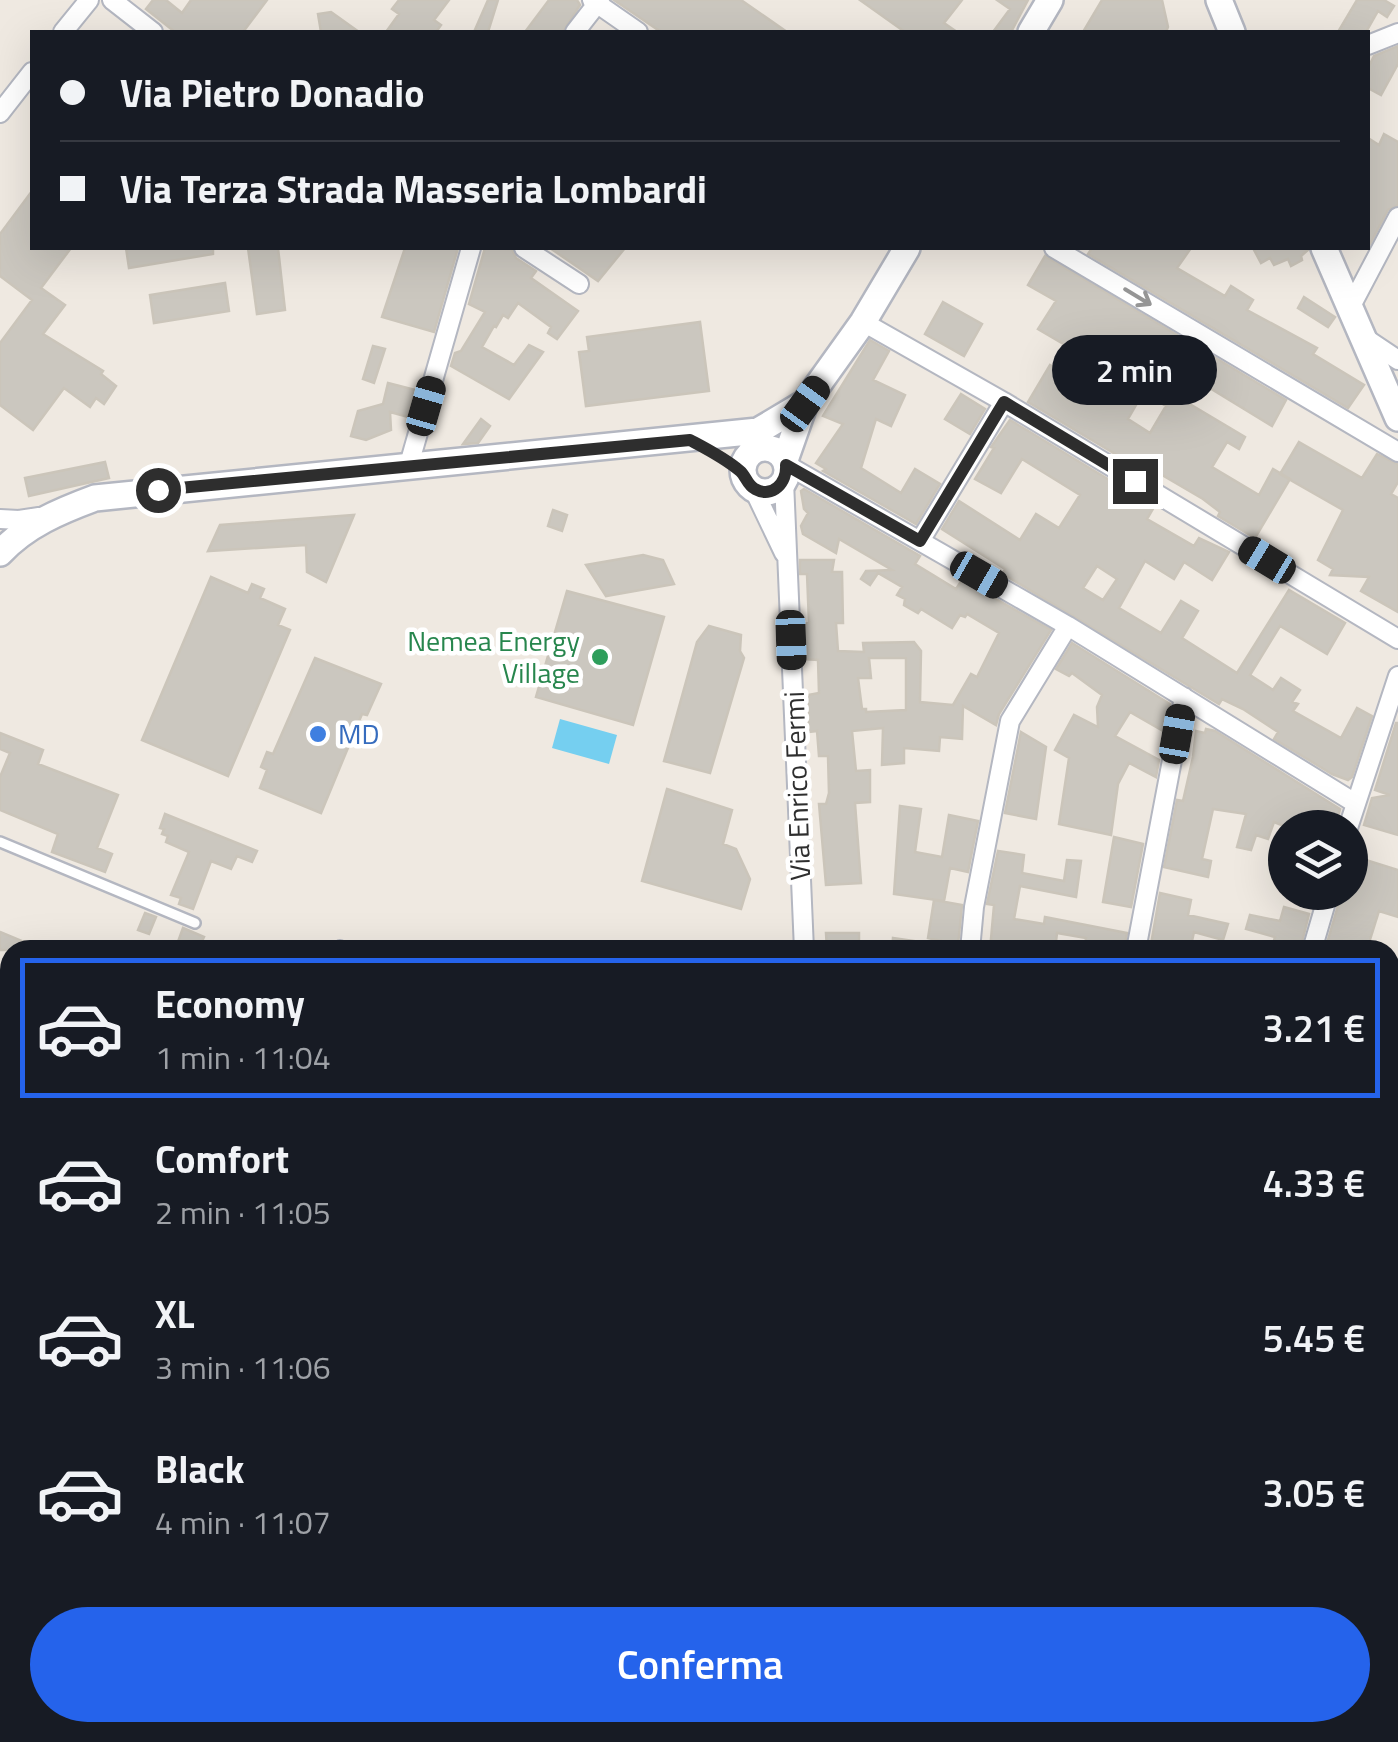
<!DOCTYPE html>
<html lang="it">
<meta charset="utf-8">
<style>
body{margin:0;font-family:"Titillium Web",sans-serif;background:#242831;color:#f1f3f6;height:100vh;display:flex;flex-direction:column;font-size:38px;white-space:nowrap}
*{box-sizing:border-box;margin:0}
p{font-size:32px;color:#9ea1a6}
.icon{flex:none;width:55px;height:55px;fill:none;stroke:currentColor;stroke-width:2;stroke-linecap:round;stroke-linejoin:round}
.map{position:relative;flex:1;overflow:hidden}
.sheet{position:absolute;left:0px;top:940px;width:1400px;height:802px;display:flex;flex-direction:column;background:#171b24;border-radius:30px 30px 0 0;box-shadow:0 10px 40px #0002}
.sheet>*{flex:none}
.hud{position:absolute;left:30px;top:30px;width:1340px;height:220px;border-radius:0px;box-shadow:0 10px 40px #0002;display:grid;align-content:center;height:220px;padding:0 30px;background:#171b24}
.buttons{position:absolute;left:1268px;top:810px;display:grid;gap:20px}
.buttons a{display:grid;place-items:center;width:100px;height:100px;border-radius:50%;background:#171b24;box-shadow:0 10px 40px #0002;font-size:50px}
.end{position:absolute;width:45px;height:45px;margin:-22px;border:12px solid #2e2e2e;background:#fff;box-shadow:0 0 0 5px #fff}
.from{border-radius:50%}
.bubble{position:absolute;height:70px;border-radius:35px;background:#171b24;box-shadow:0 10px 40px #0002;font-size:32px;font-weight:600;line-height:70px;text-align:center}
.car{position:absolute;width:30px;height:60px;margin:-30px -15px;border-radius:12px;box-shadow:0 0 8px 2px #0007;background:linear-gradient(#222 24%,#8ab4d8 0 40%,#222 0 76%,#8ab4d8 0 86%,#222 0)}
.hud b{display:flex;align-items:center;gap:35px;height:95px;font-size:38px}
.hud b+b{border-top:2px solid #363941}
.hud i{width:25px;height:25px;background:#f1f3f6}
ul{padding:18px 0 0;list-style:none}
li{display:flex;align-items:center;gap:30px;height:140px;margin:0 20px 15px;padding:0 10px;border:5px solid transparent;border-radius:0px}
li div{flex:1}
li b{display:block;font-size:38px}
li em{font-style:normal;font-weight:600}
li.on{border-color:#2563eb}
li>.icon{width:90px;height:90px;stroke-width:1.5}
.primary-button{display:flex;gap:20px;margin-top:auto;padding:20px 30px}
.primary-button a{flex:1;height:115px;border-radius:60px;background:#2563eb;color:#fff;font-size:40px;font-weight:600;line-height:115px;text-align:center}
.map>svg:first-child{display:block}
</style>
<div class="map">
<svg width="1398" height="1742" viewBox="0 0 1398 1742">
<rect width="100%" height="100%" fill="#efe9e1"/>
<!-- water -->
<path fill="#75cff0" d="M560,719l57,16 -8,29 -57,-16z"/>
<!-- building -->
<path fill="#cbc7bf" stroke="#cbc5ba" stroke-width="2.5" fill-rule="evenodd" d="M153,0h13l16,13 9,-13h76l-24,32h-68l-29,-23z
M399,0h50l-15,20 7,5 -5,7h-50l13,-18 -7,-5z
M488,0h10l-10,32h-14z
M549,0h28l3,5 -17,27h-38z
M614,0h127l46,32h-126z
M860,0h102l-18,23 13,9h-52z
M997,0h31l-17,32h-18l17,-23z
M1102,0h60l6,27 -2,5h-83z
M1357,0h27l10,6 -7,11 -9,-6 -12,21h-28z
M331,12l28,20h-38l-3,-18z
M1398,46v18l-17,31 -13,-7v-20l6,-12z
M1384,134l14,8v63l-10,5 -20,38v-110l11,7z
M32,191v57h39l-30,40 24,17 -22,29 60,37 -2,3 15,12 -12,18 -8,-6 -6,9 -26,-19 -31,42 -33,-25v-62l32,-43 -32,-24v-42z
M126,248h87v6l-84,14z
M248,248h30l7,62 -28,4z
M405,248h53l-24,84 -52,-15z
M485,248l27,1 4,9 20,13 -5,7 47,33 -21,28 -9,-6 3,-6 -33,-24 -10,15 -5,-3 -7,12 -2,-1 -12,21 32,18 15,-20 14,7 -34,47 -58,-33 4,-13 6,-2 24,-39 -16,-8z
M550,248h75l-27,33z
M1092,248h99l-14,20 48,28 6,-10 22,14 -6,10 70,38 -4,6 51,31 -16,23 -260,-154z
M1253,248h55v2l-7,6 1,4 -11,6 -3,-7 -14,6 -4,-7 -9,5z
M1045,256l241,144 -14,26 -82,-50 -12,21 67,40 -6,12 -12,-7 -15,25 47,28 14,-26 17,10 -35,59 -37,-22 2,-4 -17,-13 -41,-24 -3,5 -131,-78 22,-37 26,16 13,-22 -51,-30 18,-28 -28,-16zM1143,393l23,13 -16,27 -22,-14z
M225,283l4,28 -75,12 -4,-28z
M1304,297l31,20 -7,10 -30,-19z
M943,302l39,22 -18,32 -39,-22z
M700,322l9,69 -123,15 -7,-54 10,-1 -2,-14z
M870,340l19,11 -16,29 32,15 -14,31 -15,-7 -15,49 40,25 14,-24 25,15 -24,40 -93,-53 3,-2 -10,-6 27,-39 -20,-8z
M373,346l12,3 -11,34 -11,-4z
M388,383l27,7 -7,27 -18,-5 1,18 -25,10 -15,-4 7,-25 25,-7z
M961,394l24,15 -15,25 -25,-15z
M481,419l9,7 -12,17 -15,1z
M1010,420l144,87 -7,12 47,27 5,-8 30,14 -17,28 -28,-18 -10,17 -29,-18 -26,47 42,25 20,-32 17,10 -16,27 55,35 52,-83 56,33 -18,31 -47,-28 -30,49 23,15 8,-12 19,12 -8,12 6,2 -5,7 48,27 16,-30 15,8 -20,61 -4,3 -16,-6 -58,-35 4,-7 -35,-23 -21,-10 -3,5 -216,-130 2,-5 -63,-40 17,-28 61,39 16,-26 23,14 21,-33 -58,-36 -21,34 -26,-14 19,-31 -3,-1zM1097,566l20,13 -14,21 -20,-12z
M1299,442l63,36 15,-24 21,10v18l-7,12 7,4v114l-37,-21 8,-14 -39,-2 3,-6 -15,-9 25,-50 -63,-36z
M105,462l4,16 -80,18 -4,-18z
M804,489l116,67 -5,8 41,25 6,-9 89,50 -52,84 -3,11 -33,-19 -1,33 -22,-2 -1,14 -35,-3v15l-22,2 1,-37 -31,3 4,40 14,-1v32l-15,1 6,80 -35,2 -7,-81h7l3,-11 -1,-37h-9l-2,-25 -9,1v-37l11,-2 -1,-33 -14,-1 -1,-35 6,-1 -2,-49h-7v-14h34l-2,12h10l1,51h-7l2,28 26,1 -1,-9 51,-1 7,9 -1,51 33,3 18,-31 6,3 22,-44 -32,-19 -2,3 -5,-2 -8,13 -31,-19 -3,4 -14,-8 1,-6 -8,-4 5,-8 -24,-14 -8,12 -9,-6 5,-8 26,-1 -53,-31 -3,14 -33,-19 -2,-8 7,-13 -4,-4 -3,-18zM869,658h37v52l-40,2v-3h-4l-4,-31h13z
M553,510l14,5 -5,16 -14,-5z
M354,515l-28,67 -19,-10 -1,-27 -98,6 12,-26z
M643,555l20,5 11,24 -68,12 -20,-31z
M211,577l37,16 4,-9 12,5 -4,9 25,11 -7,16 12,5 -62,146 -86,-36z
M567,591l97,26 -31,108 -97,-28z
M709,626l32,9 -1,16 4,7 -34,115 -46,-12 33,-119z
M1072,643l98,61 -5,28 -35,-20 -15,24 44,24 -3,17 -27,-14 -11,21 -7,51 -52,-11 10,-66 -14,-8 19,-35 24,12 -1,-20 5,-12 -30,-22 -3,3 -13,-7z
M315,658l66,26 -14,31 -5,-1 -41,99 -61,-25 7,-18 -6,-3 6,-15 6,2z
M1396,723h2v112l-34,-10 8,-27 18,-3 -15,-5z
M1206,729l9,2 125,78 -5,19h-46l-15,-6 -6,17 -12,-4 -5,15 -14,-3 9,-33 -33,-5 -11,50 9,2 -3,16 -44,-10 13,-67 6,1 10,-44 3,-26 9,2z
M1021,732l25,15 -10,72 -31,-6z
M0,733l43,17 -5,14 80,31 -21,53 15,6 -7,18 -53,-20 6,-18 -58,-24v-33l10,-24 -10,-4z
M667,789l65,21 -9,34 13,5 14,30 -9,30 -99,-28z
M900,806l21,3 -6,43 27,5 7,-42 29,6 -10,51 -18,-4 -6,33 -50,-7z
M165,814l92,37 -5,11 -15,-6 -6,13 -20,-8 -18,48 -14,-5 2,-6 -10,-3 18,-43 -23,-10 2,-6 -6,-2 2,-5 -4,-1z
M1114,837l29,7 -12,63 -28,-5z
M998,851l26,4 -2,18 42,8 3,-21 14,1 -5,36 -56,-11 -6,33 30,5 1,-7 82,16 -3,17h-40l2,-12 -29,-5 -2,17h-65l4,-45 -7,-1z
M1353,856l45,14v47l-19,-6 -10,32 -6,-2 -3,9h-35l17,-58h8z
M1160,893l31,7 -3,15 40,9 -5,16 -29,-8 -4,18h-40z
M934,900l28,5 -4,40 -30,-7z
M1284,907l25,7 -9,36h-29l4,-13 -29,-8 4,-14 30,6z
M145,913l11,4 -7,17 -11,-4z
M183,928l21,9 -6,13h-23z
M0,932l43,18h-43z
M826,933h33v17h-32z
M893,938l35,5 -1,7h-35z"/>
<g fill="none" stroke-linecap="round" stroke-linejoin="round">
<!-- lane casing -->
<g stroke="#b4b7c1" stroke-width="14">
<path id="lane" d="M0,842l195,81
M340,946l10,4"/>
</g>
<!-- street casing -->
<g stroke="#b4b7c1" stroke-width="22">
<path id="street" d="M112,0l41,32
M592,0l46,32
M63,32l26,-32
M575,32l25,-32
M1368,45l30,-12
M0,113l32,-41
M524,248l55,36
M1054,248l344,204
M1350,308l48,-91
M863,322l141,80 394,237
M1365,338l33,22
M787,465l281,161 287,177
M408,468l63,-220
M784,481l20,469
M753,488l31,65
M0,519l19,1 20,-3
M920,541l84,-139
M1348,828l50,-152
M970,950l4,-43 36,-186 58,-95
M1136,950l48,-253
M1312,950l17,-58
M1390,1195h8
M1390,1415l8,2
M1390,1592l8,2
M531,1732l25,10
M754,1732l39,10
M142,1742l4,-10
M271,1742l3,-10
M364,1742l3,-10
M1233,1742l2,-10"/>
</g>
<!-- secondary casing -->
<g stroke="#b4b7c1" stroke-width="30">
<path id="secondary" d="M1219,0l13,32
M1031,32l19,-32
M1324,248l74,170
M743 470a22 22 0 1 1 44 0a22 22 0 1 1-44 0Z
M785,460l20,-57
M0,553c26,-28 60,-42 95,-55l663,-67 47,-28 58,-81 44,-74"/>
</g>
<!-- highway casing -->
<g stroke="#c9c9c9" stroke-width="35">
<path id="highway" d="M0,1194l10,13
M0,1226l10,11
M231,1732l3,10"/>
</g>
<!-- path -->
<path stroke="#c9c9c9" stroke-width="2.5" stroke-dasharray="8 5" stroke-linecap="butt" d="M38,1742l6,-10"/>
<!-- lane -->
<use href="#lane" stroke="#fff" stroke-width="9"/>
<!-- street -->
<use href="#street" stroke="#fff" stroke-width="18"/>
<!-- secondary -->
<use href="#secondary" stroke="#fff" stroke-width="25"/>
<!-- highway -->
<use href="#highway" stroke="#ffa35c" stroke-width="30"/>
</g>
<!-- one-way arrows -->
<defs><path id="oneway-shaft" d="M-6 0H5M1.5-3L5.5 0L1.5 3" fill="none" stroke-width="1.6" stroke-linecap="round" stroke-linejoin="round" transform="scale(2.5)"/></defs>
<use stroke="#969696" href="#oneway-shaft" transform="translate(1138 297) rotate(31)"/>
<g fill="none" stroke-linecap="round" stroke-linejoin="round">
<!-- route -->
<path stroke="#2e2e2e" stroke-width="12" d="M158,490l532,-50c17,9 35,18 50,31 6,5 7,14 15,18 18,10 32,-7 31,-24l134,76 84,-139 131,79"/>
</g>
<!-- markers -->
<circle fill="#2e9e5b" stroke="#fff" stroke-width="4" cx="600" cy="657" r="10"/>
<circle fill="#3f7fe0" stroke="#fff" stroke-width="4" cx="318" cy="734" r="10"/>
<g text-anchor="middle" stroke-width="9" stroke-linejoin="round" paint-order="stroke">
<!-- leisure labels -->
<g font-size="28" fill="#27864d" stroke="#fff" text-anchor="end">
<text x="580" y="651">Nemea Energy<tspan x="580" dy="32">Village</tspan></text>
</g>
<!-- shop labels -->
<g font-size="28" fill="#366cbe" stroke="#fff" text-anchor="start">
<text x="338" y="744">MD</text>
</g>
<!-- street labels -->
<g font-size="28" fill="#2e2e2e" stroke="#fff">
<text transform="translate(797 786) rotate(-92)" y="10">Via Enrico Fermi</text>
</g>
</g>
</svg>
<div class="buttons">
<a><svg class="icon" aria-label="layers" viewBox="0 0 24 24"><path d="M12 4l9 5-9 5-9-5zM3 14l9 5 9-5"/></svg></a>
</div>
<i class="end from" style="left:158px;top:490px"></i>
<i class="end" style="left:1135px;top:481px"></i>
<div class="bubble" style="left:1052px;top:335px;width:165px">2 min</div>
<i class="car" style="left:805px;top:404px;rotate:36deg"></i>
<i class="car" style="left:426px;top:406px;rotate:16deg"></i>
<i class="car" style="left:1267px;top:560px;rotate:301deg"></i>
<i class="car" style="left:979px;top:575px;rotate:120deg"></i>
<i class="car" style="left:791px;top:640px;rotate:178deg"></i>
<i class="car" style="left:1177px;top:734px;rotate:10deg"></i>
<div class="hud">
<b><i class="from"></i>Via Pietro Donadio</b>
<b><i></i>Via Terza Strada Masseria Lombardi</b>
</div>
<section class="sheet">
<ul>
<li class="on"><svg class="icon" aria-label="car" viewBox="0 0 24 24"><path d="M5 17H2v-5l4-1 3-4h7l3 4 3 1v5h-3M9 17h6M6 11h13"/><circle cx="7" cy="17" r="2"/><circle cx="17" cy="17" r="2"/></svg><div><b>Economy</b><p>1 min · 11:04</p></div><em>3.21 €</em></li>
<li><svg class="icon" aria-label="car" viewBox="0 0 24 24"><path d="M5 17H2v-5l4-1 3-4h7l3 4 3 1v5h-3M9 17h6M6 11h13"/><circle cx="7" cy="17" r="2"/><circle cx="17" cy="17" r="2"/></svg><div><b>Comfort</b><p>2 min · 11:05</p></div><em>4.33 €</em></li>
<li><svg class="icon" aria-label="car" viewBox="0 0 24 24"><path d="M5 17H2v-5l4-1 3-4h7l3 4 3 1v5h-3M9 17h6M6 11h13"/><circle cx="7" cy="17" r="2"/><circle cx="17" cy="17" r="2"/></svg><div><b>XL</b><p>3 min · 11:06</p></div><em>5.45 €</em></li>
<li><svg class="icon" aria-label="car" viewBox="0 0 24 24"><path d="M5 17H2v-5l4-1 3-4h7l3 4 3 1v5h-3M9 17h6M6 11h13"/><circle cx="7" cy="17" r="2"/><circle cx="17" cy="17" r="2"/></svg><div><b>Black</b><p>4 min · 11:07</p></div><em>3.05 €</em></li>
</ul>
<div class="primary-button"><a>Conferma</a></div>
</section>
</div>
